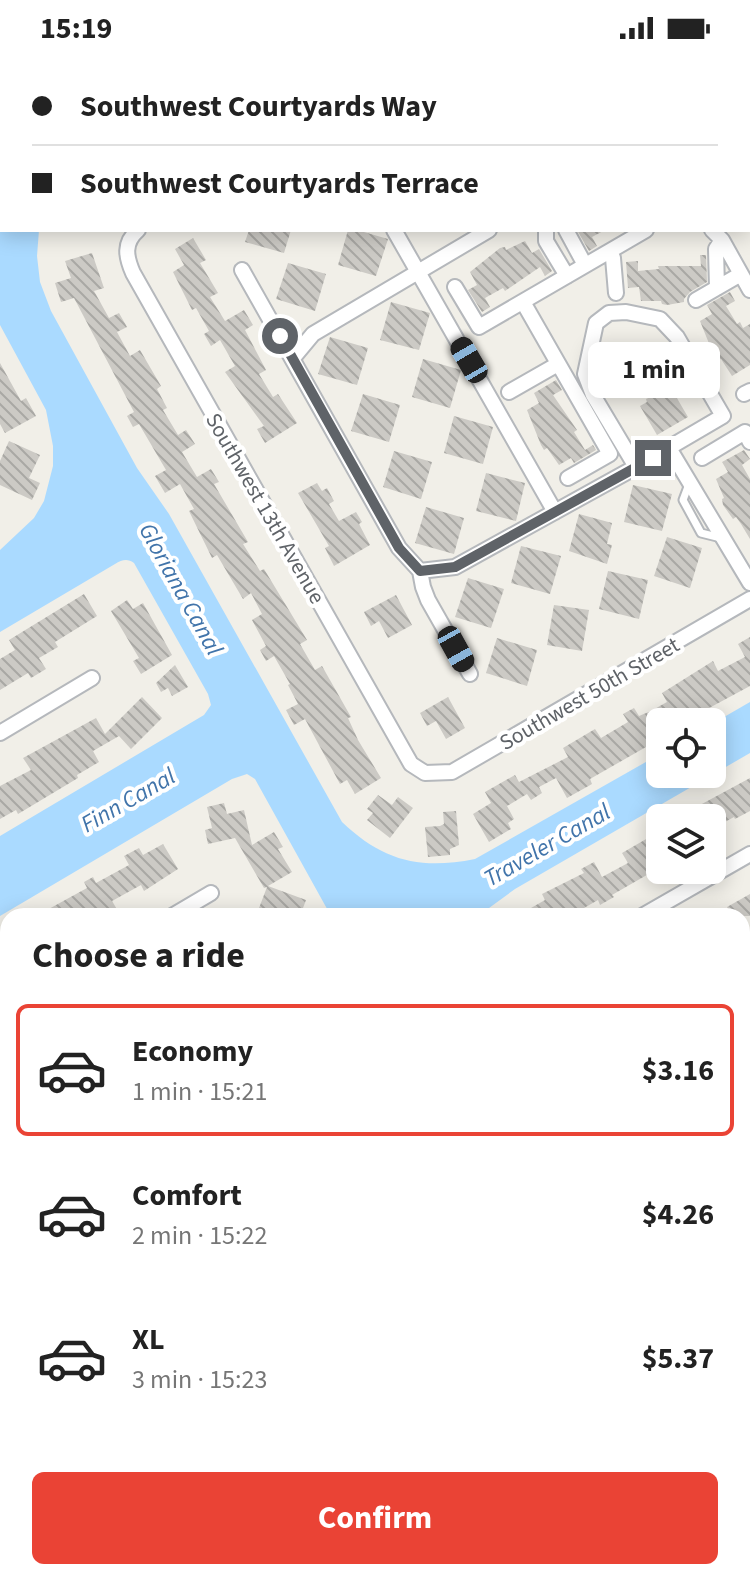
<!DOCTYPE html>
<meta charset="utf-8">
<style>
body{margin:0;font-family:"Source Sans 3",sans-serif;background:#f2f2f2;color:#222;height:100vh;display:flex;flex-direction:column;font-size:30px;white-space:nowrap}
*{box-sizing:border-box;margin:0}
p{font-size:26px;color:#767676}
.icon{flex:none;width:44px;height:44px;fill:none;stroke:currentColor;stroke-width:2;stroke-linecap:round;stroke-linejoin:round}
.map{position:relative;flex:1;overflow:hidden}
.details{position:absolute;left:0px;top:852px;width:750px;height:672px;display:flex;flex-direction:column;background:#fff;border-radius:24px 24px 0 0;box-shadow:0 4px 20px #0003}
.details>*{flex:none}
.top-card{position:absolute;left:0px;top:0px;width:750px;height:176px;box-shadow:0 4px 20px #0003;display:grid;align-content:center;height:176px;padding:0 32px;background:#fff}
.fabs{position:absolute;left:646px;top:652px;display:grid;gap:16px}
.fabs a{display:grid;place-items:center;width:80px;height:80px;border-radius:12px;background:#fff;box-shadow:0 4px 20px #0003;font-size:40px}
.end{position:absolute;width:36px;height:36px;margin:-18px;border:10px solid #5f6368;background:#fff;box-shadow:0 0 0 4px #fff}
.from{border-radius:50%}
.bubble{position:absolute;height:56px;border-radius:12px;background:#fff;box-shadow:0 4px 20px #0003;font-size:26px;font-weight:700;line-height:56px;text-align:center}
.car{position:absolute;width:24px;height:48px;margin:-24px -12px;border-radius:10px;box-shadow:0 0 6px 2px #0007;background:linear-gradient(#222 24%,#8ab4d8 0 40%,#222 0 76%,#8ab4d8 0 86%,#222 0)}
.top-card b{display:flex;align-items:center;gap:28px;height:76px;font-size:30px}
.top-card b+b{border-top:2px solid #e0e0e0}
.top-card i{width:20px;height:20px;background:#222}
ul{padding:0;list-style:none}
li{display:flex;align-items:center;gap:24px;height:132px;margin:0 16px 12px;padding:0 16px;border:4px solid transparent;border-radius:12px}
li div{flex:1}
li b{display:block;font-size:30px}
li em{font-style:normal;font-weight:700}
li.on{border-color:#ea4335}
li>.icon{width:72px;height:72px;stroke-width:1.5}
h2{padding:0 32px;font-size:36px;line-height:96px}
.button{display:flex;gap:16px;margin-top:auto;padding:16px 32px}
.button a{flex:1;height:92px;border-radius:12px;background:#ea4335;color:#fff;font-size:32px;font-weight:700;line-height:92px;text-align:center}
.status{display:flex;justify-content:space-between;align-items:center;height:56px;padding:0 40px;background:#fff;direction:ltr}
.status svg{height:22px;fill:currentColor}
.map>svg:first-child{display:block}
</style>
<div class="status"><b>15:19</b><svg viewBox="0 0 49 12"><path d="M0 12V9h3v3zM5 12V6h3v6zM10 12V3h3v9zM15 12V0h3v12zM26 1h20v11H26zM47 4h2v5h-2z"/></svg></div>
<div class="map">
<svg width="750" height="1524" viewBox="0 0 750 1524">
<defs>
<pattern id="building-back-hatch" width="6" height="6" patternUnits="userSpaceOnUse" patternTransform="scale(2)"><rect width="6" height="6" fill="#cccac5"/><path d="M-1 5l2 2M0 0l6 6M5-1l2 2" fill="none" stroke="#a9a8a4"/></pattern>
</defs>
<rect width="100%" height="100%" fill="#f1efe8"/>
<!-- water -->
<path fill="#aadaff" d="M0,62l2,112h37l-2,26 3,26 11,29 86,157 32,46 173,308c41,39 78,48 133,37l185,-105v20h52v-50l38,-22v51l-235,136 -26,19 -7,8h-151l-76,-137 -8,-5 -15,5 -232,137v-80l204,-121 7,-10 -3,-11 -74,-131c-7,-5 -12,-3 -19,1l-115,68v-82l34,-32 10,-17 9,-35v-20l-7,-36 -46,-85z
M750,1102v51l-8,4v-50z
M0,1253l8,14v85l-8,-13z
M37,1516h87l-14,8h-87z"/>
<!-- building -->
<path fill="url(#building-back-hatch)" d="M249,174h42l-7,23 -39,-11z
M348,174h9l31,9 -12,37 -38,-11z
M577,174h28l-13,7 5,9 -8,5z
M193,182l13,22 -6,3 18,30 -8,4 15,24 19,-11 9,15 -8,5 21,40 -7,4 14,23 5,-3 19,29 -32,20 -8,-14 7,-3 -39,-54 10,-6 -15,-26 -9,6 -7,-12 5,-3 -13,-23 -4,2 -19,-38 11,-7 -9,-16z
M525,185l7,12 7,-4 13,22 -7,5 -5,-9 -35,24 -2,-3 -18,10 5,9 -8,5 -14,-22 9,-5 -7,-13 30,-24 5,-1 1,3z
M92,197l12,35 -10,3 15,27 10,-5 8,14 -10,5 13,24 10,-6 21,36 -4,3 10,19 -4,2 15,25 8,-5 9,14 -13,8 15,25 14,-8 8,13 -5,2 34,58 -5,2 17,27 4,-2 43,71 -7,4 15,26 7,-4 29,51 -3,1 10,22 23,38 -26,16 -8,-14 -7,4 -35,-65 -11,6 -8,-15 12,-6 -10,-19 2,-1 -16,-28 -8,5 -6,-11 6,-4 -14,-26 10,-6 -11,-21 -8,6 -26,-44 -5,3 -23,-47 5,-2 -14,-25 -15,9 -10,-17 11,-6 -27,-46 -6,3 -6,-11 7,-4 -60,-114 -13,4 -6,-19 16,-5 -6,-17z
M700,199h6l1,27 -17,10 -6,7v3l-17,3 -5,-1 -1,-3h-20l-2,-14 -11,1 -2,-26 12,-1v10l21,-2 -1,-3h43z
M288,207l38,11 -11,37 -39,-12z
M730,236l5,9 -9,5 11,18 3,-2 3,6 7,-4v41l-18,11 -11,-17 -3,1 -4,-4 -14,-35 12,-7 -5,-9z
M391,246l39,11 -11,37 -39,-10z
M330,281l38,11 -11,37 -39,-11z
M423,303l38,11 -11,38 -38,-11z
M0,307l21,38 5,-3 10,18 -31,17 -5,-9z
M556,324l6,10 -9,5 24,35 -3,2 11,18 8,-5 3,5 -22,13 -3,-5 -12,7 -12,-17 -3,2 -3,-5 -14,-35 12,-7 -5,-10z
M671,332l17,29 -31,18 -17,-29 7,-4 -1,-3z
M363,338l37,11 -11,37 -38,-11z
M454,360l39,11 -10,37 -39,-11z
M9,385l31,14 -11,23 11,5 -8,17 -32,-15v-24z
M744,394l6,9 -8,6 8,14v60l-9,-15 -5,-7 -3,2 -10,-14 -1,-6 2,-1 -8,-19 12,-7 -6,-10z
M394,395l38,11 -11,37 -38,-12z
M486,417l39,10 -9,38 -40,-10z
M317,427l5,8 5,-3 7,13 -5,3 10,17 17,-9 6,10 -3,2 11,21 -36,21 -9,-18 4,-2 -31,-53z
M633,429l39,9 -10,37 -38,-9z
M426,451l38,11 -10,36 -39,-11z
M579,458l33,9 -5,21 5,1 -5,19 -38,-13z
M667,481l35,11 -12,40 -36,-12z
M521,490l40,10 -11,38 -39,-11z
M608,515l40,9 -9,39 -40,-10z
M468,522l36,11 -13,39 -36,-11z
M84,538l13,22 -42,26 3,5 -19,11 7,11 -15,9 -3,-5 -28,17v-31l15,-9 -6,-10z
M396,539l16,30 -24,13 -9,-17 -8,5 -7,-14z
M127,544l6,9 10,-6 29,52 -31,19 -8,-13 6,-3 -28,-47z
M554,549l35,5 -7,41 -35,-6z
M750,581v49l-52,28 1,2 -10,6h-29v34l-7,-13 -63,36 2,5 -25,14 -11,-20 -17,9 3,6 -11,7 -4,-6 -20,12 7,13 -6,4 3,6 -22,13 -16,-28 18,-11 -6,-11 30,-17 4,7 49,-25 -5,-9 32,-19 6,9 27,-16 -5,-8 11,-6 5,8 12,-5 16,-9 -5,-9 51,-32 5,10 27,-14 -7,-13z
M497,582l40,12 -10,36 -41,-13z
M175,609l13,22 -16,9 -4,-8 -7,4 -5,-9z
M142,641l20,21 -31,31 -12,-13 -26,15 6,11 -22,13 1,3 -60,36 -2,-4 -16,9v-33l31,-16 -8,-12 73,-40 9,16z
M448,641l17,31 -19,11 -10,-18 -9,5 -7,-13z
M750,722v33l-15,8 -1,-2 -22,12v-11h-36z
M378,739l14,10 6,-8 15,11 -23,30 -23,-18 6,-7 -6,-4z
M224,747l3,11 17,-4 8,35 22,-13 9,15 -5,2 14,23 -24,14 38,14 -6,16h-44l11,-29 -3,1 -29,-50 -27,6 -3,-14 7,-2 -5,-21z
M456,755l3,34 -9,4v6l-22,2 -3,-30 15,-1 4,-2 -1,-12z
M660,775v32l-10,5 2,4 -40,23 2,2 -14,8 -2,-5 -28,16h-53l28,-16 -3,-6 42,-21 -3,-4 13,-7 8,15 26,-14 -6,-10z
M163,788l15,25 -34,22 -3,-6 -29,16 9,15h-85l51,-28 -3,-6 9,-5 3,6 33,-18 -5,-9 15,-8 4,7z
M750,838v22h-18l-5,-9z"/>
<g fill="none" stroke-linecap="round" stroke-linejoin="round">
<!-- service casing -->
<g stroke="#b5b8bc" stroke-width="11">
<path id="service" d="M689,428l-6,16 18,33 20,5"/>
</g>
<!-- minor casing -->
<g stroke="#b5b8bc" stroke-width="18">
<path id="minor" d="M433,2l3,-2
M748,131l2,-1
M138,174c-15,13 -12,27 -5,43l278,491 14,9 27,-1 298,-173
M394,174l161,282
M546,174v11l21,35
M566,174l19,35
M712,174l10,10 28,50
M610,195l3,7 3,35
M242,214l157,278 21,23 3,16 5,13 42,74
M455,231l24,40 167,-97
M717,232l-1,-39 6,-9
M696,244l45,-26
M523,246l87,152 -42,24
M293,302l20,-24 176,-104
M509,336l49,-28
M744,338l6,-3
M669,392l81,135
M702,402l43,-26 5,10
M420,515l35,-4 181,-100 87,-51 -46,-79 -17,-18 -34,-7 -17,1 -13,10 -11,51 8,21 43,72
M0,677l92,-55
M172,860l39,-23
M642,860l108,-62
M0,962l8,-5
M742,1004l8,-4
M0,1080l8,14
M742,1259l8,-5
M742,1309l8,13
M0,1438l8,-5
M598,1516l4,8
M282,1524l14,-8"/>
</g>
<!-- primary casing -->
<g stroke="#f2c960" stroke-width="26">
<path id="primary" d="M742,1473l8,-5
M742,1499l8,-4
M654,1524l13,-8
M699,1524l14,-8"/>
</g>
<!-- path -->
<path stroke="#9cc7a9" stroke-width="2" stroke-dasharray="8 4" stroke-linecap="butt" d="M617,1524l19,-5
M731,1524l13,-7"/>
<!-- service -->
<use href="#service" stroke="#fff" stroke-width="7"/>
<!-- minor -->
<use href="#minor" stroke="#fff" stroke-width="14"/>
<!-- primary -->
<use href="#primary" stroke="#fff2af" stroke-width="22"/>
</g>
<g fill="none" stroke-linecap="round" stroke-linejoin="round">
<!-- route -->
<path stroke="#5f6368" stroke-width="10" d="M280,280l119,212 21,23 35,-4 198,-109"/>
</g>
<g text-anchor="middle" stroke-width="8" stroke-linejoin="round" paint-order="stroke">
<!-- street labels -->
<g font-size="22" fill="#5f6368" stroke="#fff">
<text transform="translate(266 452) rotate(60)" y="8">Southwest 13th Avenue</text>
<text transform="translate(589 637) rotate(-30)" y="8">Southwest 50th Street</text>
</g>
<!-- water labels -->
<g font-size="24" font-style="italic" fill="#4174aa" stroke="#fff">
<text transform="translate(181 533) rotate(61)" y="8">Gloriana Canal</text>
<text transform="translate(128 744) rotate(-30)" y="8">Finn Canal</text>
<text transform="translate(547 789) rotate(-30)" y="8">Traveler Canal</text>
</g>
</g>
</svg>
<div class="fabs">
<a><svg class="icon" aria-label="locate" viewBox="0 0 24 24"><circle cx="12" cy="12" r="6"/><path d="M12 2v4M12 18v4M2 12h4M18 12h4"/></svg></a>
<a><svg class="icon" aria-label="layers" viewBox="0 0 24 24"><path d="M12 4l9 5-9 5-9-5zM3 14l9 5 9-5"/></svg></a>
</div>
<i class="end from" style="left:280px;top:280px"></i>
<i class="end" style="left:653px;top:402px"></i>
<div class="bubble" style="left:588px;top:286px;width:132px">1 min</div>
<i class="car" style="left:469px;top:304px;rotate:330deg"></i>
<i class="car" style="left:456px;top:593px;rotate:151deg"></i>
<div class="top-card">
<b><i class="from"></i>Southwest Courtyards Way</b>
<b><i></i>Southwest Courtyards Terrace</b>
</div>
<section class="details">
<h2>Choose a ride</h2>
<ul>
<li class="on"><svg class="icon" aria-label="car" viewBox="0 0 24 24"><path d="M5 17H2v-5l4-1 3-4h7l3 4 3 1v5h-3M9 17h6M6 11h13"/><circle cx="7" cy="17" r="2"/><circle cx="17" cy="17" r="2"/></svg><div><b>Economy</b><p>1 min · 15:21</p></div><em>$3.16</em></li>
<li><svg class="icon" aria-label="car" viewBox="0 0 24 24"><path d="M5 17H2v-5l4-1 3-4h7l3 4 3 1v5h-3M9 17h6M6 11h13"/><circle cx="7" cy="17" r="2"/><circle cx="17" cy="17" r="2"/></svg><div><b>Comfort</b><p>2 min · 15:22</p></div><em>$4.26</em></li>
<li><svg class="icon" aria-label="car" viewBox="0 0 24 24"><path d="M5 17H2v-5l4-1 3-4h7l3 4 3 1v5h-3M9 17h6M6 11h13"/><circle cx="7" cy="17" r="2"/><circle cx="17" cy="17" r="2"/></svg><div><b>XL</b><p>3 min · 15:23</p></div><em>$5.37</em></li>
</ul>
<div class="button"><a>Confirm</a></div>
</section>
</div>
